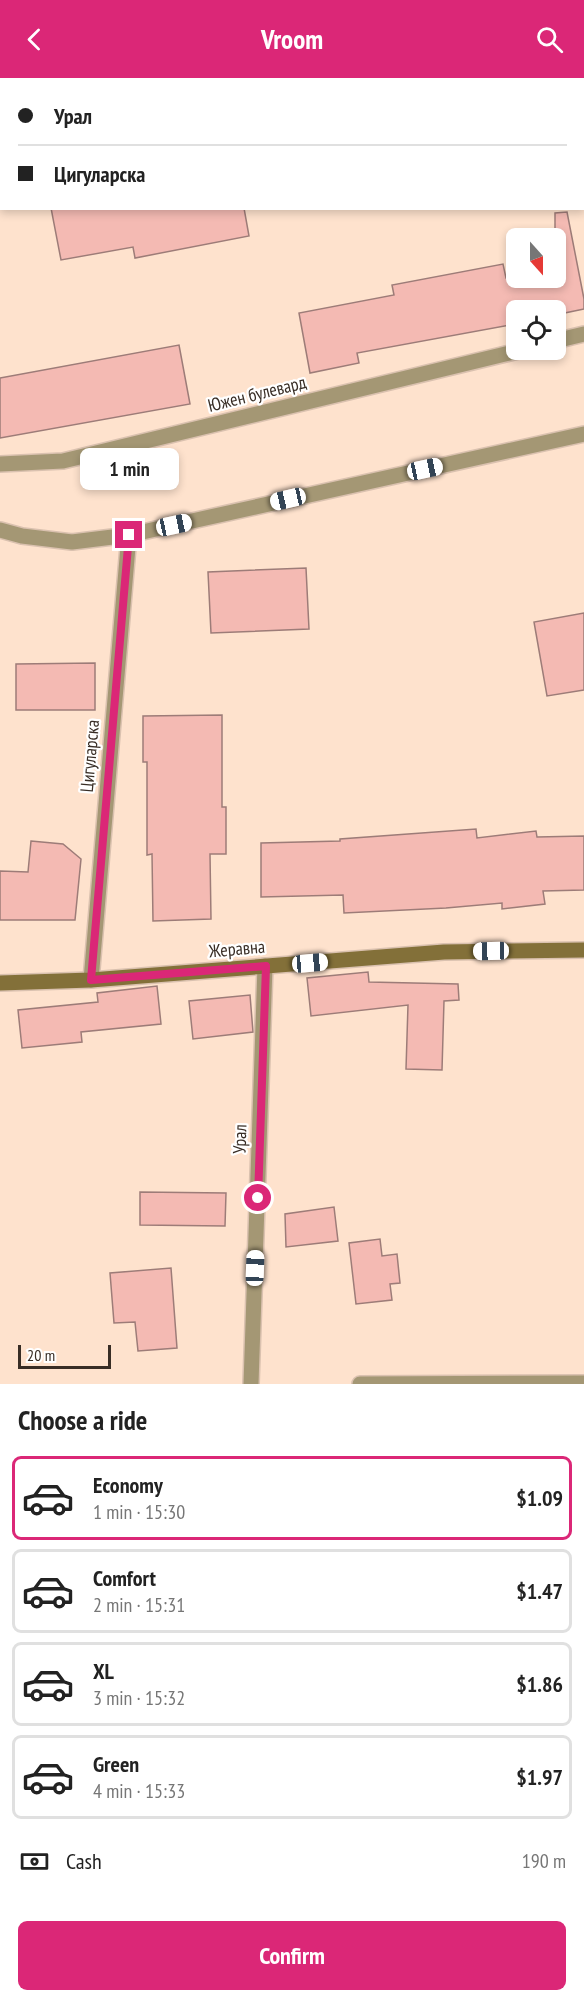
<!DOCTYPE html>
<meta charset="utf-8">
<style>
body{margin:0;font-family:"PT Sans Narrow",sans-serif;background:#f6f6f6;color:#222;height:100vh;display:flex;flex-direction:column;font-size:22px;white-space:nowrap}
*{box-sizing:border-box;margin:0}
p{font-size:20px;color:#767676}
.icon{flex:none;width:33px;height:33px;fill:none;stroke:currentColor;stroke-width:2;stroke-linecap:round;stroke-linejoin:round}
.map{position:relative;height:1306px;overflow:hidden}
.drawer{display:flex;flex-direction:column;background:#fff;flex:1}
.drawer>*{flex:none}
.guide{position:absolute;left:0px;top:0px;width:585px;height:132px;box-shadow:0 3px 9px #0003;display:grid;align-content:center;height:132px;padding:0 18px;background:#fff}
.needle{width:39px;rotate:159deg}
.buttons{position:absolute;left:506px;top:150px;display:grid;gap:12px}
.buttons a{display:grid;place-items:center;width:60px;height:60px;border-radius:9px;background:#fff;box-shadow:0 3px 9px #0003;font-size:30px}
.scale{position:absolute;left:18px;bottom:15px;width:93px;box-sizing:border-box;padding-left:6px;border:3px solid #382d25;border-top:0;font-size:16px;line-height:21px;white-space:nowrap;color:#382d25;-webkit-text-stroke:4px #fff;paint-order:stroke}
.end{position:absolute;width:27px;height:27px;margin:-14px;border:8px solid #db2777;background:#fff;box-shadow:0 0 0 3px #fff}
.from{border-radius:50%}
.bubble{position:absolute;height:42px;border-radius:9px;background:#fff;box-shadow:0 3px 9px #0003;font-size:20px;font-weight:800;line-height:42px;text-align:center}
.car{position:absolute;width:18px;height:36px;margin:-18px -9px;border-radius:8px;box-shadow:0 0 4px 2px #0007;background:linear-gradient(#fff 24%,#345 0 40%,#fff 0 76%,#345 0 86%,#fff 0)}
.guide b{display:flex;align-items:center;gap:21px;height:57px;font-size:22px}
.guide b+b{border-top:2px solid #e0e0e0}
.guide i{width:15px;height:15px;background:#222}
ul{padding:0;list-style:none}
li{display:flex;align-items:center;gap:18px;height:84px;margin:0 12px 9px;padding:0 6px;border:3px solid #e0e0e0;border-radius:9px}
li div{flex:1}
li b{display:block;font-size:22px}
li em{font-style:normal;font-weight:800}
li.active{border-color:#db2777}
li>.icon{width:54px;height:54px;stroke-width:1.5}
h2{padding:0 18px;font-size:27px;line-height:72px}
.pay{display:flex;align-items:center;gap:15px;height:66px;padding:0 18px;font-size:22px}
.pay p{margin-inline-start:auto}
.primary-button{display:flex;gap:12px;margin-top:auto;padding:12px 18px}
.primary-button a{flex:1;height:69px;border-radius:9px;background:#db2777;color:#fff;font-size:24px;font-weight:800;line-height:69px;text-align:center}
header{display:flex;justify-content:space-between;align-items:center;height:78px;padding:0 18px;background:#db2777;color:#fff;font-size:27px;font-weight:800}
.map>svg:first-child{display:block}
</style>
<header><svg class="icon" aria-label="back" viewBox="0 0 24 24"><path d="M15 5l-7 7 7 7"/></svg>Vroom<svg class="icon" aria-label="search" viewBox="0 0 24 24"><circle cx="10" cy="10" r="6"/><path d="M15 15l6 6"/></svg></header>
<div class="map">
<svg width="584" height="1306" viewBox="0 0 584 1306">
<rect width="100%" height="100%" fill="#fee2cd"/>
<!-- building -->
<path fill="#f4bab3" stroke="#9d7c78" stroke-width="1.5" d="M51,130h193l5,28 -114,22 -2,-11 -72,13z
M567,134l17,87v10l-29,6v-5h-39l-1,14 -158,29 2,10 -49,10 -11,-60 95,-18 -2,-10 111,-21 3,14h49v-65z
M179,267l11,59 -190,34v-60z
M306,490l3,61 -98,4 -3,-61z
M584,535v77l-37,6 -13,-74z
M95,585v47h-79v-46z
M222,637v92h4v47h-16l1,65 -58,2 -1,-67 -5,1v-93h-4v-46z
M476,751l1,9 59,-7 1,6 47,-1v54l-41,1 2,13 -43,5v-6l-56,5 -102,5 -1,-18 -82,2v-54l79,-2v-2z
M31,763l32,3 18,15 -6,61h-75v-49l28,1z
M368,894l1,10 89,2 1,16 -15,1 -2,69 -36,-1 2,-64 -97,11 -4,-38z
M157,908l4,38 -80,8 1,10 -60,6 -4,-38 80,-8 -1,-9z
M250,917l3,37 -60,7 -4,-38z
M140,1114l86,1 -1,33 -85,-1z
M334,1129l4,34 -52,6 -1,-33z
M380,1161l2,17 15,-2 3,29 -10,1 2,16 -36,4 -7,-61z
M171,1190l6,80 -39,3 -3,-29 -21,1 -4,-50z"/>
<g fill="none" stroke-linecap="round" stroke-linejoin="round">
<!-- street casing -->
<g stroke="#dac1af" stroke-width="18">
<path id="street" d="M525,2l9,-2
M0,95h2
M555,263l29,-7
M0,386l63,-3 459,-111
M0,452l22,6 50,6 57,-7 455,-101
M91,902l38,-445
M251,1306l14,-418
M360,1306l224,-1"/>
</g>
<!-- secondary casing -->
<g stroke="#dac1af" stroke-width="18">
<path id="secondary" d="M0,905l91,-3 353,-28 140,-2"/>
</g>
<!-- street -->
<use href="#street" stroke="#a49774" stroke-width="15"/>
<!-- secondary -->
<use href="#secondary" stroke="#837039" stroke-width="15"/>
</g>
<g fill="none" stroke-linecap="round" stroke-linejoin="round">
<!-- route -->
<path stroke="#db2777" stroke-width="8" d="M129,457l-38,445 175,-14 -8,232"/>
</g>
<g text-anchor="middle" stroke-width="4.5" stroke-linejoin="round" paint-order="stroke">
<!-- street labels -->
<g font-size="18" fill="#382d25" stroke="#fff">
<text transform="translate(257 316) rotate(-14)" y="6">Южен булевард</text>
<text transform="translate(90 678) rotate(-85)" y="6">Цигуларска</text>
<text transform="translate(237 871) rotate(-5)" y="6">Жеравна</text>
<text transform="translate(240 1061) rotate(-88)" y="6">Урал</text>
</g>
</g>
</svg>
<div class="buttons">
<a><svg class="needle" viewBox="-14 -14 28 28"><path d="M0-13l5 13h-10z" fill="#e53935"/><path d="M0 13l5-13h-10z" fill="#767676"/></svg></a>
<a><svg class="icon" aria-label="locate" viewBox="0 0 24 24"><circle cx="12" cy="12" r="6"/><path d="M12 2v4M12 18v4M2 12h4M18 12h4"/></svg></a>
</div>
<div class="scale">20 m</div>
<i class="end from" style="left:258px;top:1120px"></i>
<i class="end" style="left:129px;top:457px"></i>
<div class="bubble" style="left:80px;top:370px;width:99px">1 min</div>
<i class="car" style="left:425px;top:391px;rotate:78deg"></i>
<i class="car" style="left:288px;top:421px;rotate:257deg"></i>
<i class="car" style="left:174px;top:447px;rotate:78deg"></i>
<i class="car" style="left:491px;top:873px;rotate:269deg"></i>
<i class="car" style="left:310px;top:885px;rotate:85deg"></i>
<i class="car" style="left:255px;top:1190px;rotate:2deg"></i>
<div class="guide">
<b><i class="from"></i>Урал</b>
<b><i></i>Цигуларска</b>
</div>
</div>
<section class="drawer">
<h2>Choose a ride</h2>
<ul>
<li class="active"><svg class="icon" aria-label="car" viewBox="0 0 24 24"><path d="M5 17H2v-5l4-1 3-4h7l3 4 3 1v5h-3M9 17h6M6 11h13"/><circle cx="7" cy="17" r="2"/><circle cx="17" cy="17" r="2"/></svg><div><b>Economy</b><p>1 min · 15:30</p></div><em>$1.09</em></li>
<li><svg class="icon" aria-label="car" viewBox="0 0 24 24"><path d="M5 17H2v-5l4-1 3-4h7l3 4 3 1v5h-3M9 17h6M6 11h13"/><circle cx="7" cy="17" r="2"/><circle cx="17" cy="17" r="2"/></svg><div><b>Comfort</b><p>2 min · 15:31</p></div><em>$1.47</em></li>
<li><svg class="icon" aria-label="car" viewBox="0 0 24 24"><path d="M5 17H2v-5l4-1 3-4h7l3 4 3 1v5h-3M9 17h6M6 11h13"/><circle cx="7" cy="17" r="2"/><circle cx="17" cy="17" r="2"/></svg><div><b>XL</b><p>3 min · 15:32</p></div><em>$1.86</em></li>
<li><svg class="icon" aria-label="car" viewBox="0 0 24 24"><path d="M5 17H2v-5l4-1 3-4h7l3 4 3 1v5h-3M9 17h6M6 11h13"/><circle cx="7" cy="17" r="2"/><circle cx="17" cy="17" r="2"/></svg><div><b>Green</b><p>4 min · 15:33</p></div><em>$1.97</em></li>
</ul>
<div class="pay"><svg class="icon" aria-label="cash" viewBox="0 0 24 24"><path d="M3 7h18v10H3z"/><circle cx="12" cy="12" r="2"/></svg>Cash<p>190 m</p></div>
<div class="primary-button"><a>Confirm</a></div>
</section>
